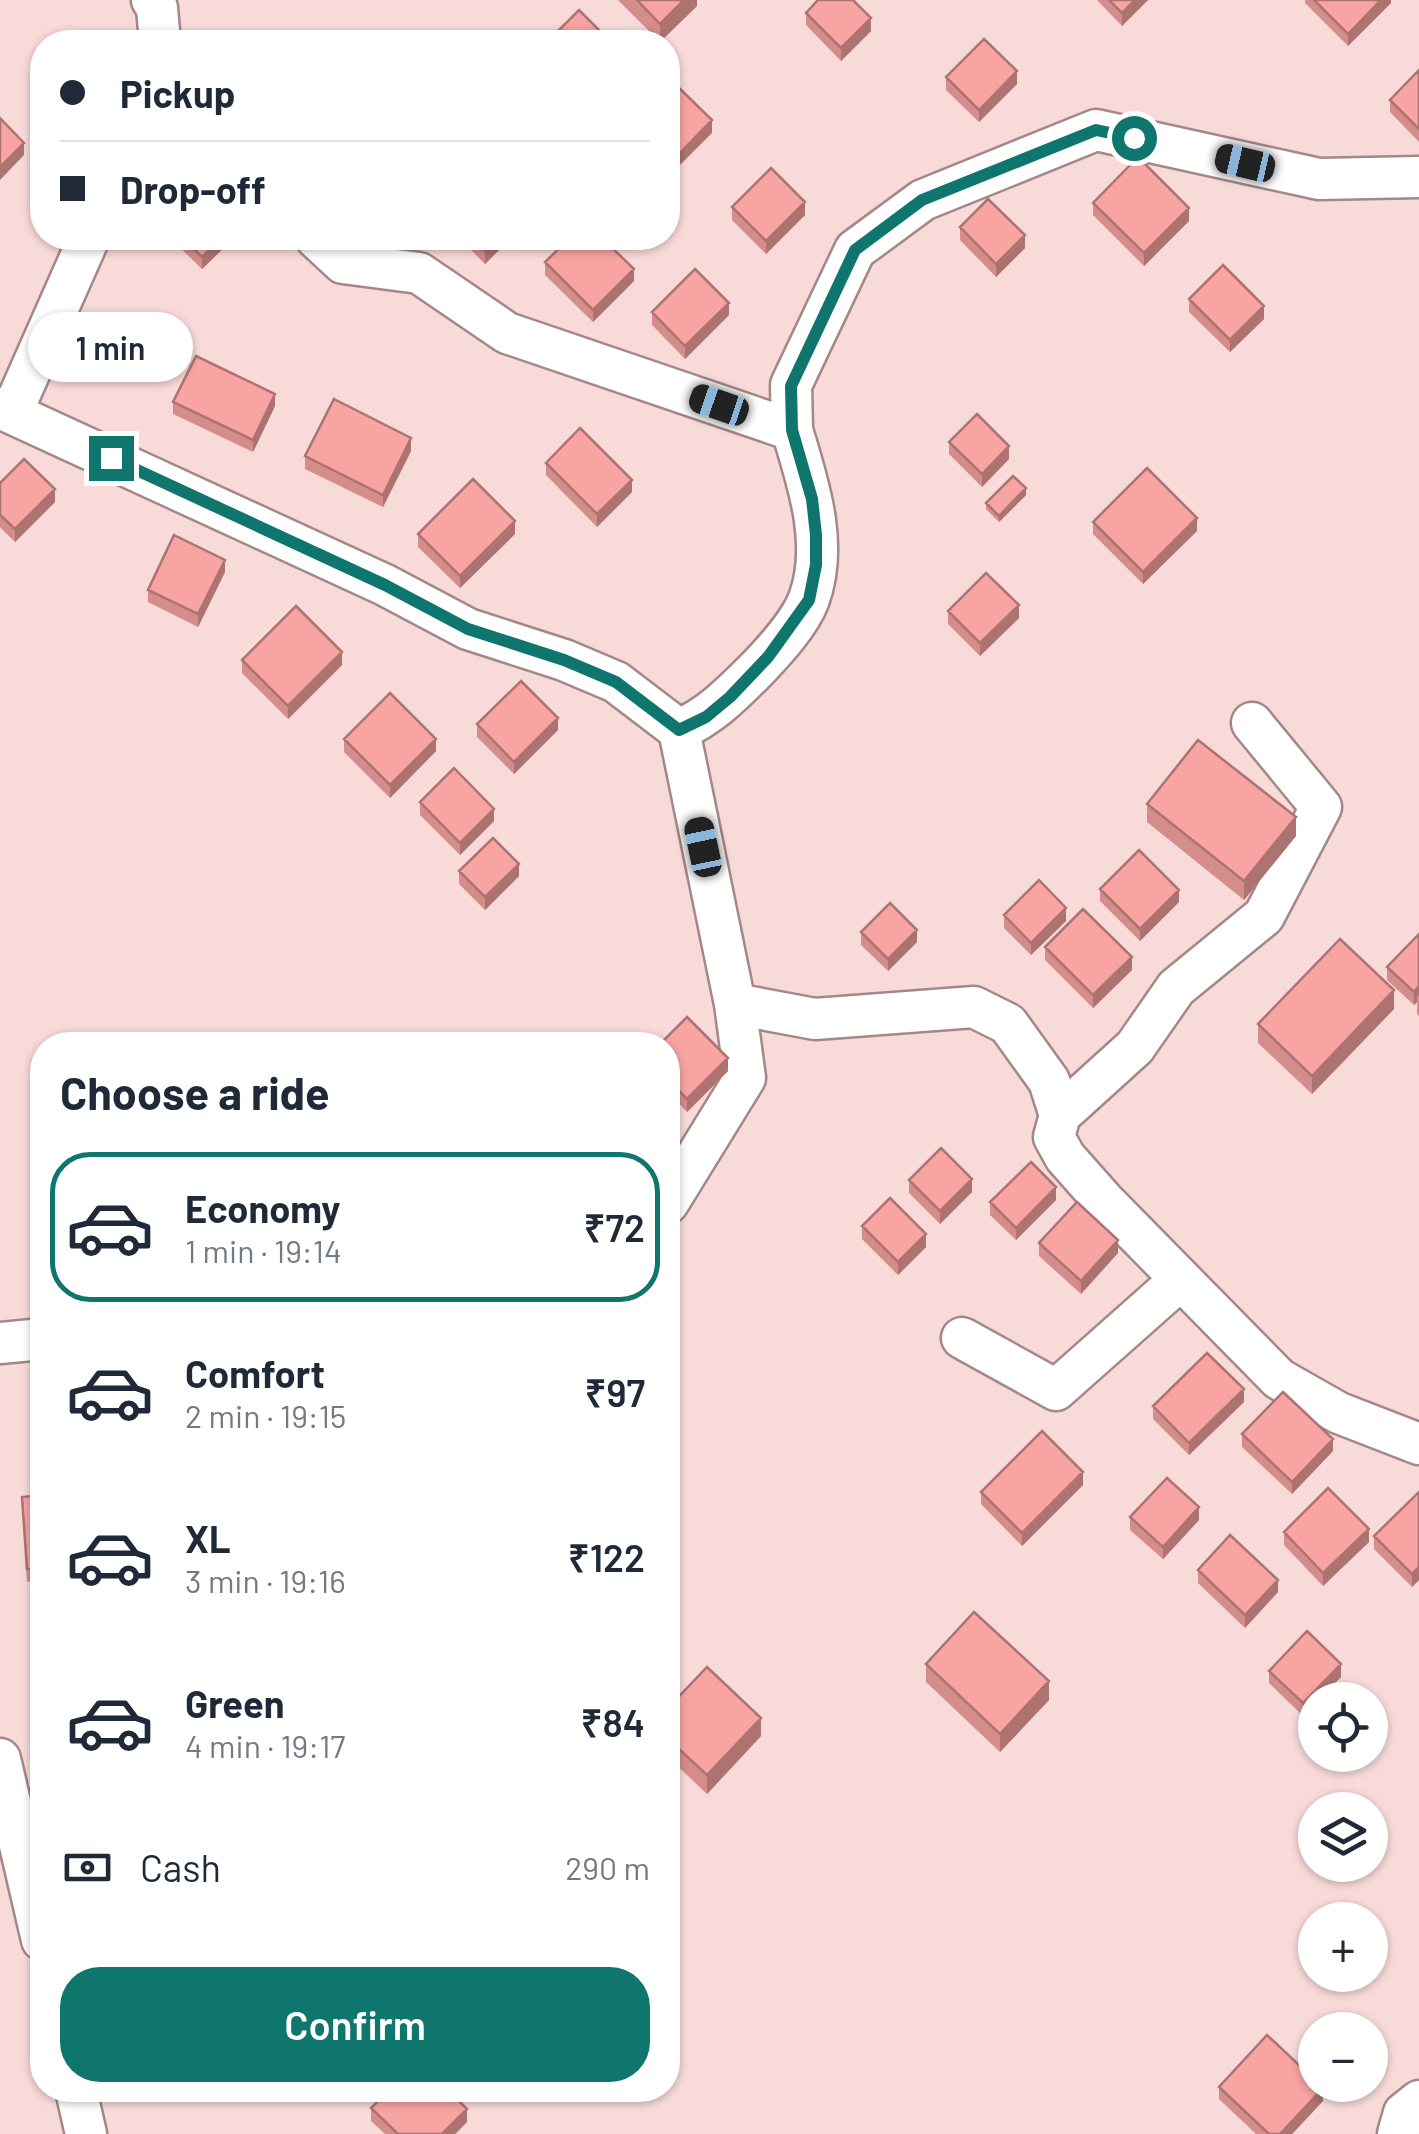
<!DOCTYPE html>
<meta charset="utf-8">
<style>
body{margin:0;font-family:Barlow,sans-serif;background:#f2f2f3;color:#1f2937;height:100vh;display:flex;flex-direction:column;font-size:38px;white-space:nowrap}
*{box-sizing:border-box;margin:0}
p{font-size:32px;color:#747a83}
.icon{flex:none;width:55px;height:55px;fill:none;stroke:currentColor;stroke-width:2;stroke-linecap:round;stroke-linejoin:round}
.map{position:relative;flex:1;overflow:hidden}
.details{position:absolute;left:30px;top:1032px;width:650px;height:1070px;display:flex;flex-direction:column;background:#fff;border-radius:40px;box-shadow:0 2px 8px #0004}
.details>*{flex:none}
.top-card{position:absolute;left:30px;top:30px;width:650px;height:220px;border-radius:40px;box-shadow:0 2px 8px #0004;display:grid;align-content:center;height:220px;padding:0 30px;background:#fff}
.fabs{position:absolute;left:1298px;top:1682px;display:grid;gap:20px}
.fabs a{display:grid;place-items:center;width:90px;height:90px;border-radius:50%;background:#fff;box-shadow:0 2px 8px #0004;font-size:50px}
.end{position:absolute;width:45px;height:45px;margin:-22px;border:12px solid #0f766e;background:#fff;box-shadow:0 0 0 5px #fff}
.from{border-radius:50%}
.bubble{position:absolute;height:70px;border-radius:35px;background:#fff;box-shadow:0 2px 8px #0004;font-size:32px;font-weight:600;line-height:70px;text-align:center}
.car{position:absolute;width:30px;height:60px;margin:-30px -15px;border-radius:12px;box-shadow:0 0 8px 2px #0007;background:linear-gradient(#222 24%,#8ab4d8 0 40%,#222 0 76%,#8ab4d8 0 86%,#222 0)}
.top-card b{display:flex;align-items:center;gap:35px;height:95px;font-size:38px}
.top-card b+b{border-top:2px solid #e0e1e3}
.top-card i{width:25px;height:25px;background:#1f2937}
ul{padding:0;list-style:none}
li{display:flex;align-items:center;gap:30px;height:150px;margin:0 20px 15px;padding:0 10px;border:5px solid transparent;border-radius:40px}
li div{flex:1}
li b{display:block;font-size:38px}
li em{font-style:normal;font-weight:600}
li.on{border-color:#0f766e}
li>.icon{width:90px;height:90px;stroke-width:1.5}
h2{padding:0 30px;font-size:45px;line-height:120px}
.pay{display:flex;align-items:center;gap:25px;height:110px;padding:0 30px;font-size:38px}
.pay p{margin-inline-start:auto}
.primary-button{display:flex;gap:20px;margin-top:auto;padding:20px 30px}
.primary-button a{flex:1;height:115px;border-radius:40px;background:#0f766e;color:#fff;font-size:40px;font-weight:600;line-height:115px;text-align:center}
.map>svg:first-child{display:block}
</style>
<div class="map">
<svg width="1419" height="2134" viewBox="0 0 1419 2134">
<rect width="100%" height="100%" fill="#f8dad9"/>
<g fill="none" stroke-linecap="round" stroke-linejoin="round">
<!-- street casing -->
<g stroke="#a38887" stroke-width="45">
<path id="street" d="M152,0l5,8 3,34
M0,408l385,177 83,44 96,31 52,22 63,48c33,-15 54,-37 79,-62 18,-19 42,-45 51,-69 20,-55 -1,-116 -17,-169l-285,-97 -88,-60 -76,-10 -27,-25
M12,412l77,-174
M792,430l-1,-45 64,-135 68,-50 173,-70 223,49 100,-2
M1252,723l69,84 -57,109 -88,72 -41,59 -75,68 -6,22 11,20 39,44 175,178 60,34 80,31
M679,730l56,274 80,15 159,-12 34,17 41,57 11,34
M668,1203l77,-125 -10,-74
M962,1338l94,52 124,-110
M0,1343l42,-4
M0,1759l42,181
M76,2090l10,44
M1398,2134l6,-21 15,-12"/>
</g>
<!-- street -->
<use href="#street" stroke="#fff" stroke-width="40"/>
</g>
<!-- wall -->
<path fill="#d48d8b" d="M618,0h79v6l-37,36z
M1097,0h51l-26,26z
M1305,0h86v3l-43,43 -43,-43z
M806,13l65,18 -30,30 -35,-36z
M1419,70v72l-29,-30v-12z
M946,77l71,7 -38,38 -33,-32z
M1093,203l96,18 -45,45 -51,-51z
M732,207l73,8 -39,39 -34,-34z
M960,227l65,21 -29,29 -36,-37z
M170,238h64l-32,31z
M459,238h52l-26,26z
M545,262l89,19 -41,41 -48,-47z
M1189,299l75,20 -34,33 -41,-40z
M652,312l77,3 -44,44 -33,-34z
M173,402l102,4 -22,46 -80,-38z
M949,442l60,17 -27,28 -33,-33z
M411,451l-28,56 -78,-38v-13z
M546,463l86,29 -35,35 -51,-52z
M0,483l55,19 -40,40 -15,-15z
M1026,495l-27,27 -13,-13v-6z
M1093,522l104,9 -54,53 -50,-50z
M418,534h97l-55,54 -42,-41z
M225,572l-27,55 -50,-25v-12z
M948,611l71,7 -39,38 -32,-32z
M242,660l100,5 -54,54 -46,-46z
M477,724l81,6 -44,44 -37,-37z
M344,739l92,12 -46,47 -46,-46z
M420,802l74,19 -34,34 -40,-40z
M1147,804l149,32 -52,64 -97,-78z
M459,871l60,5 -34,34 -26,-26z
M1100,889l79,13 -39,39 -40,-40z
M1004,915l62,6 -35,34 -27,-27z
M861,932l56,10 -29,29 -27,-26z
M1419,934v82l-2,-3v-11l-3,3 -27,-25v-13z
M1045,947l87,23 -39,38 -48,-48z
M1394,1009l-82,85 -54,-51v-19z
M668,1045l60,26 -41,41 -19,-20z
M909,1180l63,12 -32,32 -31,-31z
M1056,1200l-40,40 -26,-25v-13z
M862,1226l64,21 -28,28 -36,-36z
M1039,1243l79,10 -37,41 -42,-38z
M42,1396v48l-8,-34v-12z
M1244,1402l-55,53 -36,-36v-13z
M1242,1434l91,17 -41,43 -50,-47z
M1083,1485l-61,61 -41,-42v-12z
M1419,1492v88l-7,7 -38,-38v-13z
M42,1495v85l-15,2 -5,-85z
M1130,1517l69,3 -36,39 -33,-29z
M1284,1532l85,10 -46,44 -39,-41z
M1198,1570l80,22 -33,36 -47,-45z
M926,1664l123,36 -49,52 -74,-70z
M1269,1671l72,6 -23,23h-3l-12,16 -34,-33z
M668,1708l93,28 -54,58 -39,-37z
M1219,2087l104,14 -31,33h-36l-37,-35z
M371,2108l96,14 -12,12h-70l-14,-13z"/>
<!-- shaded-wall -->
<path fill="#ad7371" d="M684,0h13v6l-37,36v-18z
M1135,0h13l-26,26v-13z
M1381,0h10v3l-43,43v-12z
M871,18v13l-30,30v-13z
M1017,71v13l-38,38v-12z
M712,120v13l-44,44v-12z
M24,143v12l-24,25v-13z
M805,202v13l-39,39v-13z
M1189,208v13l-45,45v-13z
M1025,235v13l-29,29v-13z
M221,238h13l-32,31v-12z
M498,238h13l-26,26v-13z
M634,269v12l-41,41v-12z
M729,303v12l-44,44v-13z
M1264,306v13l-34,33v-12z
M275,394v12l-22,46v-12z
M411,438v13l-28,56v-12z
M1009,446v13l-27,28v-13z
M632,480v12l-35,35v-13z
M1026,488v7l-27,27v-6z
M55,489v13l-40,40v-13z
M1197,518v13l-54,53v-12z
M515,521v13l-55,54v-12z
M225,560v12l-27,55v-13z
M1019,605v13l-39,38v-13z
M342,652v13l-54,54v-13z
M558,718v12l-44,44v-12z
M436,739v12l-46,47v-13z
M494,809v12l-34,34v-12z
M1296,817v19l-52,64v-19z
M519,864v12l-34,34v-13z
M1179,890v12l-39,39v-12z
M1066,908v13l-35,34v-12z
M917,930v12l-29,29v-12z
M1132,957v13l-39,38v-13z
M1419,986v11l-2,-2v7l-3,3v-13z
M1394,990v19l-82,85v-18z
M728,1058v13l-41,41v-13z
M972,1179v13l-32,32v-13z
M1056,1187v13l-40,40v-12z
M926,1234v13l-28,28v-13z
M1118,1240v13l-37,41v-13z
M1244,1389v13l-55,53v-12z
M1333,1439v12l-41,43v-12z
M1083,1472v13l-61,61v-13z
M1199,1507v13l-36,39v-12z
M1369,1529v13l-46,44v-13z
M1419,1567v13l-7,7v-13z
M1278,1580v12l-33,36v-13z
M675,1628v13l-7,5v-13z
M1341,1664v13l-23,23h-3v3l-12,13v-13z
M1049,1681v19l-49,52v-18z
M761,1718v18l-54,58v-19z
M1323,2088v13l-31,33h-12z
M467,2109v13l-12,12h-13z"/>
<!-- building -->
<path fill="#f7a4a2" stroke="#ad7371" stroke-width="2.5" d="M637,0h47l-24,24z
M818,0h35l18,18 -30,30 -35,-35z
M1109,0h26l-13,13z
M1314,0h67l-33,34z
M579,10l32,32h-64z
M984,39l33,32 -38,39 -33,-33z
M1419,70v59l-29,-29z
M675,84l37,36 -44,45v-73z
M0,118l24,25 -24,24z
M1138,157l51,51 -45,45 -51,-50z
M771,168l34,34 -39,39 -34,-34z
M988,199l37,36 -29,29 -36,-37z
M183,238h38l-19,19z
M471,238h27l-13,13z
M570,238h32l32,31 -41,41 -48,-48z
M1223,265l41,41 -34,34 -41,-41z
M695,269l34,34 -44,43 -33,-34z
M196,356l79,38 -22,46 -80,-38z
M334,399l77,39 -28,57 -78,-39z
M977,414l32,32 -27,28 -33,-32z
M580,428l52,52 -35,34 -51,-51z
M24,459l31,30 -40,40 -15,-14v-32z
M1147,468l50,50 -54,54 -50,-50z
M1013,476l13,12 -27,28 -13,-13z
M473,479l42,42 -55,55 -42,-42z
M174,535l51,25 -27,54 -50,-24z
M986,573l33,32 -39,38 -32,-32z
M296,606l46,46 -54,54 -46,-46z
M521,681l37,37 -44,44 -37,-38z
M390,693l46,46 -46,46 -46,-46z
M1198,740l98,77 -52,64 -97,-77z
M454,768l40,41 -34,34 -40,-41z
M493,838l26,26 -34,33 -26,-26z
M1139,850l40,40 -39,39 -40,-40z
M1039,880l27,28 -35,35 -27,-28z
M890,903l27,27 -29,29 -27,-27z
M1083,909l49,48 -39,38 -48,-48z
M1419,934v52l-5,6 -27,-25z
M1340,939l54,51 -82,86 -54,-52z
M687,1017l41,41 -41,41 -19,-20v-34h-9z
M941,1148l31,31 -32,32 -31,-31z
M1031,1162l25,25 -40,41 -26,-26z
M890,1198l36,36 -28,28 -36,-36z
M1077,1202l41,38 -37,41 -42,-38z
M1207,1353l37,36 -55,54 -36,-37z
M1283,1392l50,47 -41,43 -50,-48z
M42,1396v36l-8,-34z
M1042,1431l41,41 -61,61 -41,-41z
M1167,1478l32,29 -36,40 -33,-30z
M1328,1488l41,41 -46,44 -39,-41z
M1419,1492v75l-7,7 -38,-38z
M42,1495v73l-15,1 -5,-72z
M1230,1535l48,45 -33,35 -47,-45z
M974,1612l75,69 -49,53 -74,-70z
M668,1616l7,12 -7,5z
M1307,1631l34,33 -38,39 -34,-32z
M707,1667l54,51 -54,57 -39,-36v-31z
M1267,2035l48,45v5h5l3,3 -43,46h-11l-50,-47z
M389,2090h59l19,19 -25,25h-44l-27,-26z"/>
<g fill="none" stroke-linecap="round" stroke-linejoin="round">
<!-- route -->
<path stroke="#0f766e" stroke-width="12" d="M111,458l274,127 83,44 96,31 52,22 63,48 27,-13 24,-20 38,-40 41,-57 7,-35v-30l-4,-36 -20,-69 -1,-44 64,-136 67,-50 174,-70 38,8"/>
</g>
</svg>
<div class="fabs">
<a><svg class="icon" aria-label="locate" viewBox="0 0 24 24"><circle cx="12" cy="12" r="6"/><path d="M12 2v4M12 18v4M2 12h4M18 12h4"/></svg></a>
<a><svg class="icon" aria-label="layers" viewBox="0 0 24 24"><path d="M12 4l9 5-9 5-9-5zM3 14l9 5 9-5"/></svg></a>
<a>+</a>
<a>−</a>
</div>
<i class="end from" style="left:1134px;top:138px"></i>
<i class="end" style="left:111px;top:458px"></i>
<div class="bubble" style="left:28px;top:312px;width:165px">1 min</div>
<i class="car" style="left:1245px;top:163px;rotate:283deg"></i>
<i class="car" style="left:719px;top:405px;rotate:289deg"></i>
<i class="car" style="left:703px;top:847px;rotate:348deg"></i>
<div class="top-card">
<b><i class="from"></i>Pickup</b>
<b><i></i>Drop-off</b>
</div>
<section class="details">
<h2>Choose a ride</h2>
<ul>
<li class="on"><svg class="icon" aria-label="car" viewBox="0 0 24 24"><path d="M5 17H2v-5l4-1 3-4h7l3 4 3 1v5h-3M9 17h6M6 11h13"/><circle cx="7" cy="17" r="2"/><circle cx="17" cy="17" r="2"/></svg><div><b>Economy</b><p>1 min · 19:14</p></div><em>₹72</em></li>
<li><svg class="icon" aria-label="car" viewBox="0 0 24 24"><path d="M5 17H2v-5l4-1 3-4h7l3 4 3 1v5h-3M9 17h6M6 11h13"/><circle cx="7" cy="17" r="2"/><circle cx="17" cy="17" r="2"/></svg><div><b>Comfort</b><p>2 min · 19:15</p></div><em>₹97</em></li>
<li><svg class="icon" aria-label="car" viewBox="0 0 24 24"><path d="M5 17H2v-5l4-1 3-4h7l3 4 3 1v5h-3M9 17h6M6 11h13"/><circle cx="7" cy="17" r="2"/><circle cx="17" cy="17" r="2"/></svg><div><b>XL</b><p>3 min · 19:16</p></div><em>₹122</em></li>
<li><svg class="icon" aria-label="car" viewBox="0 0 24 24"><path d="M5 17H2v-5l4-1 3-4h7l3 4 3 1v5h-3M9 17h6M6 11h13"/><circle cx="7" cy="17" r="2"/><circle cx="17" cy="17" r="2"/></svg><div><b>Green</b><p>4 min · 19:17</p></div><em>₹84</em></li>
</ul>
<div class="pay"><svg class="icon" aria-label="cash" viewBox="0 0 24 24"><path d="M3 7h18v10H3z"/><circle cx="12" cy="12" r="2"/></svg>Cash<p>290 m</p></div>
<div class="primary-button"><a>Confirm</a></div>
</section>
</div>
